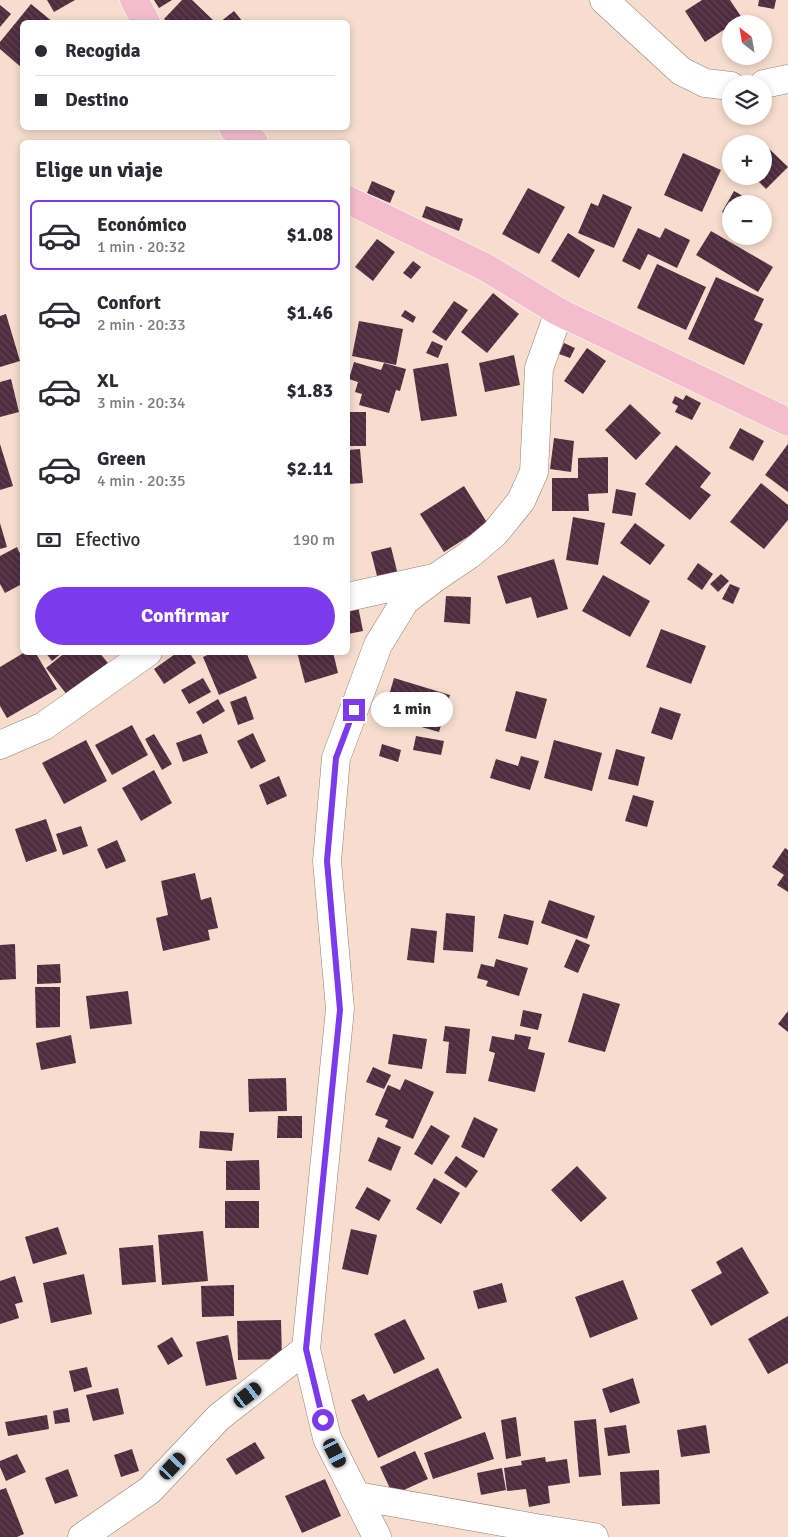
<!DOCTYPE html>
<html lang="es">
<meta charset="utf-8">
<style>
body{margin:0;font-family:Signika,sans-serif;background:#f7f7f7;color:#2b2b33;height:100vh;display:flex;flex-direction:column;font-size:19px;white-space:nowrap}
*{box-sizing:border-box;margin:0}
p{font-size:16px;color:#7c7c81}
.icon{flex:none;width:28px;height:28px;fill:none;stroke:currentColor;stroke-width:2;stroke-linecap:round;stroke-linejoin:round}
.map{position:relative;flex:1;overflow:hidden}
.side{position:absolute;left:20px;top:140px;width:330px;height:515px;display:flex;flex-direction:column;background:#fff;border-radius:8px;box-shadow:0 2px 8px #0003}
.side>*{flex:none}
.hud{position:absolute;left:20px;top:20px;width:330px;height:110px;border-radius:8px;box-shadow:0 2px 8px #0003;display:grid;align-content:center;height:110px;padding:0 15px;background:#fff}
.needle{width:32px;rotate:329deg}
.buttons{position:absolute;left:722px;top:15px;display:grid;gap:10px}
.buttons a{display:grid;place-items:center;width:50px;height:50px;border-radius:50%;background:#fff;box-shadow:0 2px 8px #0003;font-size:25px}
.end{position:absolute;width:22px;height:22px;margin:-11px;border:6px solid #7c3aed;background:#fff;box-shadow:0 0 0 2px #fff}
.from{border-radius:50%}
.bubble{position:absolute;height:35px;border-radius:18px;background:#fff;box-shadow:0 2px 8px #0003;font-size:16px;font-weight:800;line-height:35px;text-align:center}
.car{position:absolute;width:15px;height:30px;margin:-15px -8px;border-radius:6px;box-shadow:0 0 4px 1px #0007;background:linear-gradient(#222 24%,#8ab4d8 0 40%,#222 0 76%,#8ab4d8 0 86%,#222 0)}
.hud b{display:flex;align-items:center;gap:18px;height:48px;font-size:19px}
.hud b+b{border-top:1px solid #e1e1e2}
.hud i{width:12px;height:12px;background:#2b2b33}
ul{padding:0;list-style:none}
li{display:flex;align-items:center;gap:15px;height:70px;margin:0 10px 8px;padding:0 5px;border:2px solid transparent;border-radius:8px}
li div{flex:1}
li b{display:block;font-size:19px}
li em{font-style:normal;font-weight:800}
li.on{border-color:#7c3aed}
li>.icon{width:45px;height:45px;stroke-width:1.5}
h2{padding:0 15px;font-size:22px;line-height:60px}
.pay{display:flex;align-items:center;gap:12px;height:55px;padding:0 15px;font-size:19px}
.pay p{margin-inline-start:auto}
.primary-button{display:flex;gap:10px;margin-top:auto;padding:10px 15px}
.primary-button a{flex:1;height:58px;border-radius:30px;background:#7c3aed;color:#fff;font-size:20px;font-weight:800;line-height:58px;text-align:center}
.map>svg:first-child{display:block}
</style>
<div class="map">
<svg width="788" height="1537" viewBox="0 0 788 1537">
<defs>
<pattern id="building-back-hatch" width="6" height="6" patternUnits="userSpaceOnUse" patternTransform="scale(1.25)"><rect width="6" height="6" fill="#4f2c3e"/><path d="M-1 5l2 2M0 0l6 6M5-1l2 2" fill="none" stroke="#604251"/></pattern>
</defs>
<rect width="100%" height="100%" fill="#f6ddcd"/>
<!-- building -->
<path fill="url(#building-back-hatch)" d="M47,0h28l-21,12z
M154,0h18l-13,8z
M182,0h10l22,21 -2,1h-44l-4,-3z
M702,0h28l12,18 -37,24 -20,-31z
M759,0h17l-2,9 -16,-3z
M31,4l22,18h-31v46l-22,-19v-7z
M0,5l11,9 -11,13z
M234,11l9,11h-23z
M759,139l29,28 -22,22 -13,-13h11v-32h-9z
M683,153l38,17 -19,42 -38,-17z
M372,181l23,10 -5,12 -23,-10z
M528,188l37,19 -26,47 -37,-20z
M734,191l23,13h-26v14l-9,-6z
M603,194l29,13 -18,41 -36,-15 13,-30 7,3z
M426,206l37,13 -4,12 -37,-14z
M638,228l22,10 5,-10 25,12 -13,28 -29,-14 -8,16 -18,-9z
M711,231l62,36 -15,25 -62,-37z
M568,233l27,17 -16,28 -28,-17z
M377,239l18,13 -22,29 -18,-14z
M413,261l8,6 -10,12 -8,-6z
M657,264l49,23 -20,43 -49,-22z
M716,277l48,22 -10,21 9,4 -19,41 -56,-26z
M493,293l26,21 -32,39 -26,-21z
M454,301l14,9 -22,31 -14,-9z
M405,310l11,7 -3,6 -12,-7z
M6,314l14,47 -20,6v-51z
M359,321l44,8 -7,36 -44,-9z
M432,341l11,5 -5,12 -12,-5z
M564,343l11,5 -5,10 -11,-4z
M587,348l19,13 -23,33 -19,-13z
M514,355l6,30 -35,7 -6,-29z
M354,362l27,8 3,-7 22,6 -6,22 -4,-1 -7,23 -30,-8 3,-11 -7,-2 3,-10 -9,-3z
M448,363l9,53 -36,5 -8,-52z
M11,379l8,33 -19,5v-35z
M686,395l15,8 -9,17 -17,-8 3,-6 -6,-3 3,-7 8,4z
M630,404l31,29 -25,27 -31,-30z
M348,412h18v34h-18z
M740,428l24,13 -11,20 -24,-13z
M554,438l20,3 -3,31 -21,-3z
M0,444l13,42 -13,4z
M788,444v48l-23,-17z
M676,445l35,28 -11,14 11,8 -21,25 -45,-36z
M360,449l3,34 -15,1v-34z
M608,457v36l-20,1 1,17h-37v-33h26v-20z
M761,483l27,22v15l-24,29 -34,-27z
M464,486l24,38 -44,28 -24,-38z
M616,489l20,4 -4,23 -20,-3z
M573,517l32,6 -7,42 -32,-5z
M0,523l7,24 -7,2z
M635,523l30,22 -15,20 -30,-22z
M17,547l5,11v26l-17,9 -5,-9v-28z
M391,547l7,28 -20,5 -7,-28z
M554,559l14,50 -31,9 -6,-21 -25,7 -9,-28z
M698,563l15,11 -11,16 -15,-11z
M721,574l8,7 -11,11 -8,-8z
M603,575l47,26 -20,36 -48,-26z
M730,584l10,4 -7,16 -11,-5z
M446,596l25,1 -1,27 -26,-2z
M358,606l5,25 -15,3v-25z
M661,629l45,17 -15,38 -45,-17z
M25,652h10l22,37 -50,29 -7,-12v-39z
M45,652h18l-11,9z
M66,652h33l9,11 -40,33 -22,-28z
M178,652h11l7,11 -32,21 -10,-15z
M214,652h32l11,26 -38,17 -16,-38z
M297,652h36l5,21 -33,10z
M203,678l8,14 -22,12 -8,-14z
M394,678l56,17 -11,37 -56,-16z
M516,691l31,8 -11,40 -31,-8z
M246,696l8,23 -16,6 -8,-23z
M218,699l7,12 -22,13 -7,-12z
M660,707l21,7 -9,26 -21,-7z
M132,725l16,30 -36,20 -17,-30z
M253,733l13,28 -15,8 -14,-28z
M154,734l18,30 -10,6 -17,-31z
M201,734l7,19 -25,9 -7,-19z
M416,736l28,5 -3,14 -28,-5z
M86,740l21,41 -43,23 -22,-41z
M554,740l48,13 -10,38 -48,-13z
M382,744l19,6 -3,12 -19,-6z
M616,749l29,8 -7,29 -30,-7z
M521,756l18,5 -9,29 -40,-12 6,-19 22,7z
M154,770l18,33 -31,18 -19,-33z
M279,776l8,20 -20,9 -8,-20z
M633,795l21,6 -7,26 -22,-6z
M46,819l11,32 -31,11 -11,-33z
M81,826l7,20 -25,9 -7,-21z
M117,840l9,21 -20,8 -9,-20z
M785,848l3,2v42l-11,-7 7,-10 -12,-8z
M195,873l6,27 10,-3 7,31 -10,2 2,10 -47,11 -7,-33 12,-3 -7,-34z
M549,900l46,16 -8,23 -46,-16z
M446,913l29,3 -2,36 -30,-2z
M504,914l30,7 -6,24 -30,-7z
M411,928l26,3 -3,32 -27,-3z
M576,939l14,6 -12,28 -14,-6z
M15,944l1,35 -16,1v-35z
M496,959l32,9 -9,28 -33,-10 2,-5 -11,-3 4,-14 13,3z
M60,964l1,19 -24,1v-19z
M35,987h25v40l-24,1z
M128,991l4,33 -42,5 -4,-33z
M583,993l37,11 -15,48 -37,-10z
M523,1010l19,4 -4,16 -18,-4z
M788,1011v21l-10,-8z
M445,1026l25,3 -4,45 -20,-1 3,-31 -6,-1z
M393,1034l34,5 -5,30 -34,-5z
M515,1034l16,3 -3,12 17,4 -10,39 -47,-11 7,-28 -6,-2 3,-15 22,4z
M71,1035l5,28 -35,7 -5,-27z
M373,1067l18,8 -7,14 -18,-7z
M286,1078l1,33 -38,1 -1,-33z
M405,1079l29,13 -21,47 -28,-12 3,-7 -13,-5 13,-30 12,5z
M278,1116h24v22h-25z
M474,1117l24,12 -14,29 -23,-11z
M431,1125l19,11 -18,29 -18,-11z
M200,1131l34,2 -2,18 -33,-3z
M378,1137l23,10 -10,24 -23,-10z
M456,1156l22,15 -12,17 -22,-15z
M259,1160l1,30h-34v-29z
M577,1166l30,32 -26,24 -30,-32z
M434,1178l26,15 -19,31 -25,-15z
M367,1187l24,13 -12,21 -24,-13z
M225,1201h34v27h-34z
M58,1227l9,27 -34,10 -8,-27z
M351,1229l26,6 -9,40 -26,-6z
M203,1231l5,50 -46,4 -4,-50z
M153,1245l3,37 -34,3 -3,-37z
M742,1247l27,46 -58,33 -20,-36 31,-17 -6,-11z
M84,1274l8,40 -41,9 -8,-40z
M15,1276l8,26 -8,2 4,14 -19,6v-43z
M623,1280l15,39 -48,19 -15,-41z
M502,1283l5,19 -29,7 -5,-18z
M234,1285v31l-32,1 -1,-31z
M788,1316v47l-20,11 -20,-35z
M405,1319l20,40 -31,15 -20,-40z
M281,1320l1,39 -44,1 -1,-39z
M228,1335l9,44 -31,7 -10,-44z
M172,1337l11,19 -15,9 -11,-19z
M87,1367l5,20 -18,5 -5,-21z
M438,1368l24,50 -84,40 -27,-58 13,-6 4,7z
M633,1378l7,25 -30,10 -8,-24z
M118,1388l6,26 -31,7 -7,-26z
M68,1408l2,14 -15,2 -2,-13z
M47,1415l2,14 -41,7 -3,-14z
M516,1417l5,39 -15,3 -5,-39z
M596,1419l5,56 -22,2 -5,-56z
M626,1425l4,28 -22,3 -4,-28z
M706,1425l4,28 -29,4 -4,-27z
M485,1432l9,27 -61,20 -9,-26z
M255,1442l10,16 -29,17 -10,-16z
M132,1449l7,22 -18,6 -7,-22z
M415,1451l13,28 -35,16 -13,-28z
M17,1454l9,18 -20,9 -6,-14v-6z
M545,1457l1,5 21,-3 3,24 -22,3 2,17 -21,4 -3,-18 -19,2 -3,-23 18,-3 -1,-4z
M502,1468l4,22 -25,5 -4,-22z
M68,1469l10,27 -23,8 -10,-26z
M659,1470l1,34 -38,2 -2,-34z
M325,1479l16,37 -39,17 -17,-37z
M6,1488l18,46 -7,3h-17v-47z"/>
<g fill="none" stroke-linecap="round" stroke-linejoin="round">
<!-- minor casing -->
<g stroke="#967f71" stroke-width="29">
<path id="minor" d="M604,0l77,71 24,12 26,3
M764,84l24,-5
M348,597l81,-18
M0,745l44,-19 104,-74
M357,1496l179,32 58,9
M82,1537l68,-47 69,-73 87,-68
M377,1537l-50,-99 -21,-89 34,-340 -13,-148 9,-103 42,-113 27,-44 30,-23 34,-23 26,-22 26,-32 13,-29 5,-104 20,-56"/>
</g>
<!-- major casing -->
<g stroke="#fff" stroke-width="29">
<path id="major" d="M134,0l12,22
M233,128l21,14
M348,200l137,67 74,45 229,110"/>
</g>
<!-- minor -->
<use href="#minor" stroke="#fff" stroke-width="28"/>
<!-- major -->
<use href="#major" stroke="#f3bdcd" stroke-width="28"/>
</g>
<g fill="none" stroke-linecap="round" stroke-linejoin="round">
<!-- route -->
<path stroke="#7c3aed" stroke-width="6" d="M323,1420l-17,-71 34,-339 -13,-149 9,-103 18,-48"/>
</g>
</svg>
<div class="buttons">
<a><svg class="needle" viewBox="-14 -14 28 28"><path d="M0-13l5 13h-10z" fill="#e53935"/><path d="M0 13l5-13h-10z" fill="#7c7c81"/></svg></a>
<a><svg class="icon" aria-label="layers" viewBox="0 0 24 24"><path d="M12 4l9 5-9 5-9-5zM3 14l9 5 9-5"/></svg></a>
<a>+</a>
<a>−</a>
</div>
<i class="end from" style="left:323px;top:1420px"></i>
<i class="end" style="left:354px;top:710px"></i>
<div class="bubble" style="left:371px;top:692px;width:82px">1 min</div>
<i class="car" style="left:248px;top:1395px;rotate:52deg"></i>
<i class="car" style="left:335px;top:1453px;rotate:153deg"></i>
<i class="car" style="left:173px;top:1466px;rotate:43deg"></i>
<div class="hud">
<b><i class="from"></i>Recogida</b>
<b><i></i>Destino</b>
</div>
<section class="side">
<h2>Elige un viaje</h2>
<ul>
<li class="on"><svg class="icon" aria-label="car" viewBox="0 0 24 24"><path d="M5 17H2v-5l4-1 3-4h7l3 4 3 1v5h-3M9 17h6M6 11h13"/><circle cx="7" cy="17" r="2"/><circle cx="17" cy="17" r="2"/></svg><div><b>Económico</b><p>1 min · 20:32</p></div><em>$1.08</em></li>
<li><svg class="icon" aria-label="car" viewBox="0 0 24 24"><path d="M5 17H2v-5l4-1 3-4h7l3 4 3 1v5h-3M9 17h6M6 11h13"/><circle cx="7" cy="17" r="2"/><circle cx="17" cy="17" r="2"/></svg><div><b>Confort</b><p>2 min · 20:33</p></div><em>$1.46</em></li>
<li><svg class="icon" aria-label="car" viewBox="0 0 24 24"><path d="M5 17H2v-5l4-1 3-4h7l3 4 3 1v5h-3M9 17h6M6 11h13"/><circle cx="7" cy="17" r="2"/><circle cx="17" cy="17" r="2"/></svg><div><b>XL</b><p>3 min · 20:34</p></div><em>$1.83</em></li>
<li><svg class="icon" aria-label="car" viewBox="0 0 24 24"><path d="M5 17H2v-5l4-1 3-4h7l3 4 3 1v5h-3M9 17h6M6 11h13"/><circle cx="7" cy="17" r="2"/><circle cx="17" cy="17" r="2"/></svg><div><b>Green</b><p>4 min · 20:35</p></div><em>$2.11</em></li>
</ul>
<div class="pay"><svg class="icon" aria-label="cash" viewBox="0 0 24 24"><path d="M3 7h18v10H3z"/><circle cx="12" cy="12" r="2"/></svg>Efectivo<p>190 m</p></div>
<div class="primary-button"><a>Confirmar</a></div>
</section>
</div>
